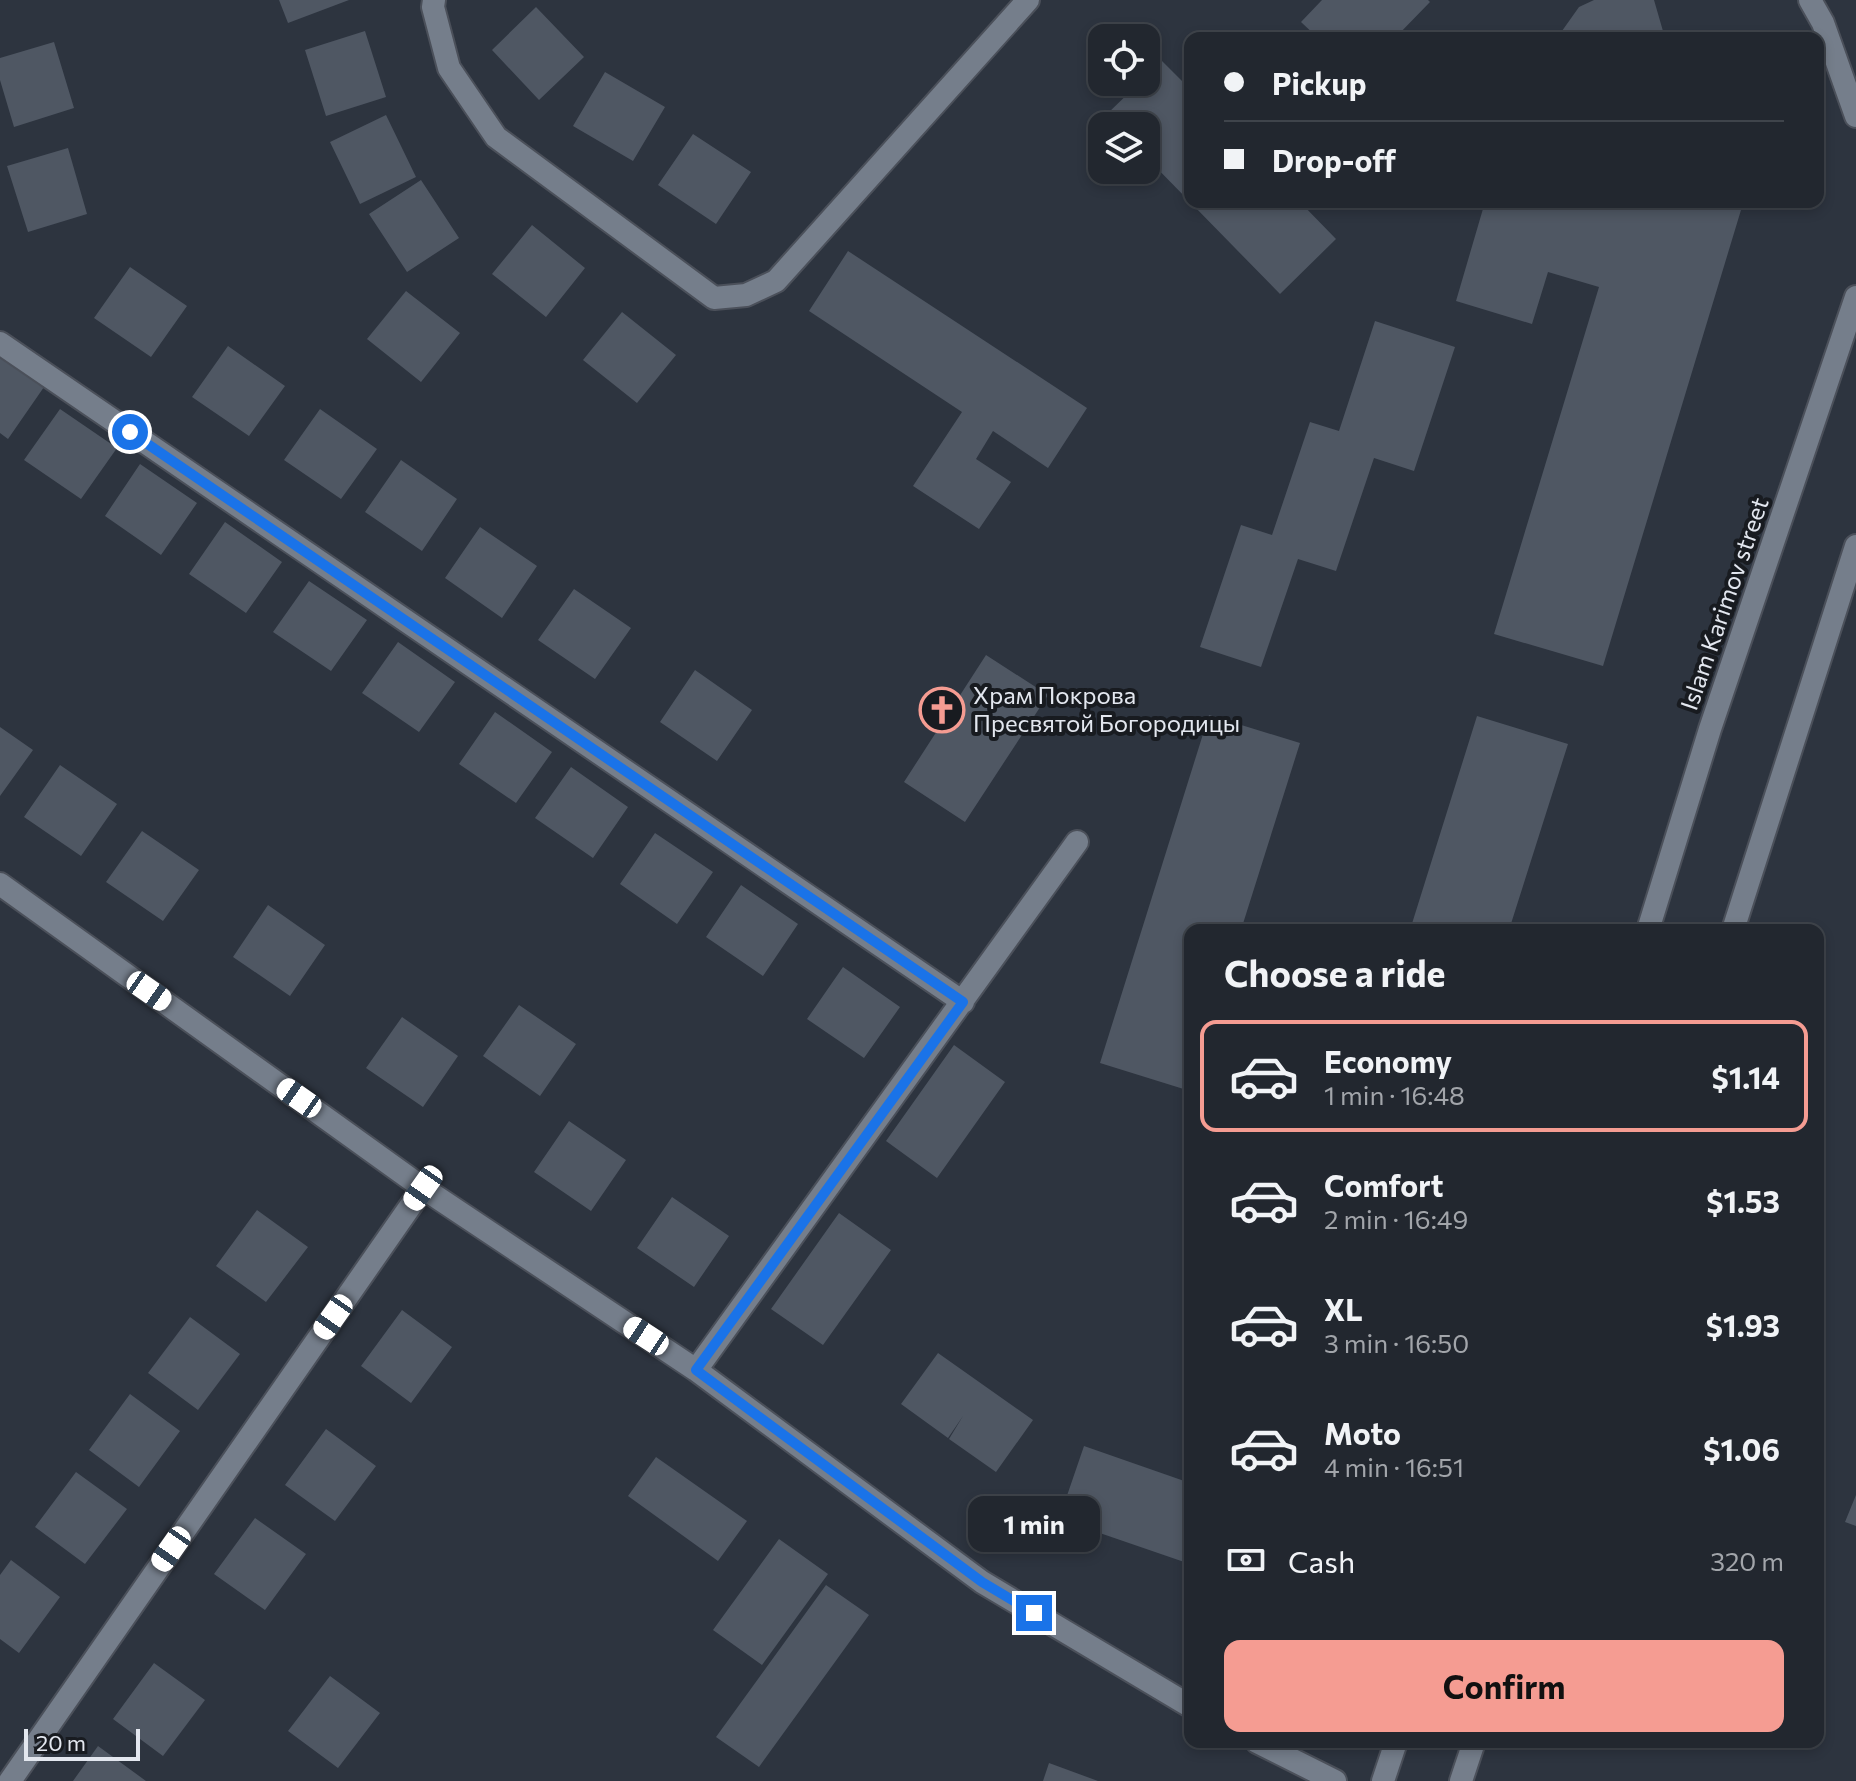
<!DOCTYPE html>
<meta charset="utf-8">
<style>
body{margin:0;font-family:Commissioner,sans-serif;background:#2a2f37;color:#f1f3f6;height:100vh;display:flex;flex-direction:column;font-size:30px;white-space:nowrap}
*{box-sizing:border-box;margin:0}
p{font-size:26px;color:#a2a5aa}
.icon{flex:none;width:44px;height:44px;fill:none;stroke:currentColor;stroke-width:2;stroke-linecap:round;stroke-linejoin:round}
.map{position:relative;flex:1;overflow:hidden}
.panel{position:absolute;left:1184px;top:924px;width:640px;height:824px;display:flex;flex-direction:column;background:#22272f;border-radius:16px;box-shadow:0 4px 12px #0003,0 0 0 2px #3f444b}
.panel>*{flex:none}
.hud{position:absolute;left:1184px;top:32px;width:640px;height:176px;border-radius:16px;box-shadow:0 4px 12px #0003,0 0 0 2px #3f444b;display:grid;align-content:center;height:176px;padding:0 40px;background:#22272f}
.buttons{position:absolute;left:1088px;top:24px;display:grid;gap:16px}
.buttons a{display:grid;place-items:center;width:72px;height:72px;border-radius:16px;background:#22272f;box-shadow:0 4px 12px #0003,0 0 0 2px #3f444b;font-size:40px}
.scale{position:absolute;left:24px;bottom:20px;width:116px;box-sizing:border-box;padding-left:8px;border:4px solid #e3e7ef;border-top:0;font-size:22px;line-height:28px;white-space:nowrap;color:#e3e7ef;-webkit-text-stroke:6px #181b20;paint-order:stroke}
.end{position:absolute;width:36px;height:36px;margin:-18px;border:10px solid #1a73e8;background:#fff;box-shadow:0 0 0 4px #fff}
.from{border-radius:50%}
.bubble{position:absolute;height:56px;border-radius:16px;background:#22272f;box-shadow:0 4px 12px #0003,0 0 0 2px #3f444b;font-size:26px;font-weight:700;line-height:56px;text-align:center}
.car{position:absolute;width:24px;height:48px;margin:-24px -12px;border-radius:10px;box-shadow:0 0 6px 2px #0007;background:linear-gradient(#fff 24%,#345 0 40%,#fff 0 76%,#345 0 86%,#fff 0)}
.hud b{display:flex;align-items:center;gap:28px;height:76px;font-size:30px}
.hud b+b{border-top:2px solid #3f444b}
.hud i{width:20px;height:20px;background:#f1f3f6}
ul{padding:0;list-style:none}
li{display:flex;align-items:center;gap:24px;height:112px;margin:0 16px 12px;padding:0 24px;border:4px solid transparent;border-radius:16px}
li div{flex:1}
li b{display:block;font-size:30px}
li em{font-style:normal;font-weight:700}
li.current{border-color:#f59c92}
li>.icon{width:72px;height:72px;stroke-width:1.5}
h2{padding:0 40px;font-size:36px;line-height:96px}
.pay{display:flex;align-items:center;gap:20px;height:88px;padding:0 40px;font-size:30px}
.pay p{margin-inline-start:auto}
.action{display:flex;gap:16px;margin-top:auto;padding:16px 40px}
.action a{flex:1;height:92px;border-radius:16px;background:#f59c92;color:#111;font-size:32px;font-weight:700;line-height:92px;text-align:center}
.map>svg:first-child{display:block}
</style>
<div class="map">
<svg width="1856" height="1781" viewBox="0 0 1856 1781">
<rect width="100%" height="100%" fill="#2d343f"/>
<!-- building -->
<path fill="#4f5763" d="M279,0h70l-61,23z
M1322,0h106l2,2 -35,36h-77l-17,-16z
M1594,0h60l11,38h-108l22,-31z
M536,7l48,50 -45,43 -47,-50z
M365,31l21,66 -60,19 -21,-66z
M54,42l20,66 -60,19 -14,-47v-22z
M1162,61l28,28v113h110l36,37 -56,55 -134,-137v-31h-31l-10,-10 35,-34h6v-6z
M605,72l60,35 -32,54 -60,-35z
M386,115l30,62 -56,27 -30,-62z
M693,134l58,38 -35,52 -58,-39z
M68,148l19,66 -59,18 -21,-66z
M421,180l38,58 -52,34 -38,-58z
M1485,202h229l27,8 -138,456 -109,-32 105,-347 -51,-15 -16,52 -76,-23z
M532,225l53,43 -39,49 -54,-43z
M848,251l239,157 -39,60 -55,-37 -17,28 35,23 -32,47 -66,-43 49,-74 -153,-101z
M130,267l57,39 -36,51 -57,-39z
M406,291l54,42 -39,49 -54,-43z
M622,312l54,43 -39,48 -54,-43z
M1375,321l80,26 -41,124 -40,-13 -38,113 -38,-12 -37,108 -61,-20 41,-122 31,10 38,-113 29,9z
M228,346l57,40 -36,50 -57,-39z
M0,357l44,30 -36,52 -8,-6z
M60,409l57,39 -36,51 -57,-39z
M320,409l57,40 -36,50 -57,-39z
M401,460l56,39 -35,52 -57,-39z
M140,464l57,39 -36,52 -56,-39z
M225,522l57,40 -36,51 -57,-39z
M480,527l57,39 -35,52 -57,-40z
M309,581l58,39 -36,51 -58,-39z
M574,589l57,39 -36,51 -57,-39z
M398,642l57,40 -36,50 -57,-39z
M986,655l62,40 -83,127 -61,-40z
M695,670l57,40 -35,51 -57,-39z
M495,712l57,40 -36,51 -57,-39z
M1209,715l91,28 -59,187h-51v161l-90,-28z
M1477,716l91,28 -59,186h-99z
M0,727l33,23 -33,46z
M60,765l57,39 -36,52 -57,-39z
M571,767l57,40 -35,51 -58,-40z
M142,831l57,39 -36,51 -57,-39z
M655,833l58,39 -36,52 -57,-40z
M741,885l57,39 -35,52 -57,-39z
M268,905l57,40 -35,51 -57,-39z
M843,967l57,40 -36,51 -57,-39z
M519,1005l57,39 -36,52 -57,-40z
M402,1017l56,39 -35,51 -57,-39z
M954,1045l51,37 -68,96 -51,-37z
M569,1121l57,39 -35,51 -57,-39z
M672,1197l57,39 -35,51 -57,-39z
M257,1210l51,37 -42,55 -50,-36z
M839,1213l52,37 -68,95 -52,-36z
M402,1310l50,37 -41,56 -50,-37z
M190,1317l50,37 -42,56 -50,-37z
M938,1353l95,67 -37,52 -47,-33 14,-23 -15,22 -47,-34z
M130,1394l50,37 -41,56 -50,-37z
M326,1429l50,37 -41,55 -50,-36z
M1084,1446l106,37v81l-131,-45z
M656,1457l91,64 -29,40 -90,-65z
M76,1472l51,37 -42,55 -50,-37z
M1856,1495v31l-11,-4z
M255,1518l51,36 -41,56 -51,-36z
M779,1539l49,35 -66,91 -49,-35z
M11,1560l49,37 -41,56 -19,-14v-64z
M826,1585l43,30 -110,152 -43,-30z
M154,1663l51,37 -42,56 -50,-37z
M330,1676l50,37 -42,55 -50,-37z
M98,1746l48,35h-73z
M1049,1763l49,18h-55z"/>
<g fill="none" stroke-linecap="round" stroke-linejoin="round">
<!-- minor casing -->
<g stroke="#4b505a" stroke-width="26">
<path id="minor" d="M434,0l-1,7 16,61 47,69 218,161 32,-3 30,-14 252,-281
M0,343l963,659
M0,884l423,304 273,182 286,212 208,124
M696,1370l381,-528
M1257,1742l78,39
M10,1781l413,-593"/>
</g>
<!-- secondary casing -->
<g stroke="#4b505a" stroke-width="26">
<path id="secondary" d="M1810,0l13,23 33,93
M1648,930l62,-201 146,-432
M1733,930l123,-384
M1383,1781l13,-39
M1461,1781l13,-39"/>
</g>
<!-- minor -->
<use href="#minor" stroke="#757e8b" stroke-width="22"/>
<!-- secondary -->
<use href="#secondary" stroke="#757e8b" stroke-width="22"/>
</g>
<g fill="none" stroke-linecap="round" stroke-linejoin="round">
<!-- route -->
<path stroke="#1a73e8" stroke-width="10" d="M130,432l833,570 -267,368 286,212 52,31"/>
</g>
<!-- icons -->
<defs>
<g id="church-ring" transform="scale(2.3)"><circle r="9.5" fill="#181b20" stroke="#f59c92" stroke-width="1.5"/><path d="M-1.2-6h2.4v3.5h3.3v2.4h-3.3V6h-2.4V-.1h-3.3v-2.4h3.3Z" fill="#f59c92"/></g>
</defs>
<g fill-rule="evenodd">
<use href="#church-ring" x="942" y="710"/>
</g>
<g text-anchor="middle" stroke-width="8" stroke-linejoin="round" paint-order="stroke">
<!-- street labels -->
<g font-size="24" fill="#e3e7ef" stroke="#181b20">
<text transform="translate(1725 604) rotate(-71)" y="8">Islam Karimov street</text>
</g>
<!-- poi labels -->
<g font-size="24" fill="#e3e7ef" stroke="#181b20" text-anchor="start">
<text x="973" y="704">Храм Покрова<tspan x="973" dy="28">Пресвятой Богородицы</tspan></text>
</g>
</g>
</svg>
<div class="buttons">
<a><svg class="icon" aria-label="locate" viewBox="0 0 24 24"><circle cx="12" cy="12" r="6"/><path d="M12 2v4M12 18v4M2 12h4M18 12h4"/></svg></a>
<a><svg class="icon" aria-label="layers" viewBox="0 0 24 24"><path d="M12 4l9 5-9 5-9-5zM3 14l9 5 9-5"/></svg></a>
</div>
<div class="scale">20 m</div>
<i class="end from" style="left:130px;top:432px"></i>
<i class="end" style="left:1034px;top:1613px"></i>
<div class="bubble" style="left:968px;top:1496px;width:132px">1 min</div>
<i class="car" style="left:149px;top:991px;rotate:125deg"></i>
<i class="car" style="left:299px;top:1098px;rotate:305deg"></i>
<i class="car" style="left:423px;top:1188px;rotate:215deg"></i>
<i class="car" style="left:333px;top:1317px;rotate:215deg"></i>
<i class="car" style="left:646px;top:1336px;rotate:303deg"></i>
<i class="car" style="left:171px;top:1549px;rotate:215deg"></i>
<div class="hud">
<b><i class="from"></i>Pickup</b>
<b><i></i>Drop-off</b>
</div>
<section class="panel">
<h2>Choose a ride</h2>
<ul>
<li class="current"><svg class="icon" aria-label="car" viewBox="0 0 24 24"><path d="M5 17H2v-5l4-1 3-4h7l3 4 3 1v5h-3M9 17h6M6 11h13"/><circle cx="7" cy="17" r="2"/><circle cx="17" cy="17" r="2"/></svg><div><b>Economy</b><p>1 min · 16:48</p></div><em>$1.14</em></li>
<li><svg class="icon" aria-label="car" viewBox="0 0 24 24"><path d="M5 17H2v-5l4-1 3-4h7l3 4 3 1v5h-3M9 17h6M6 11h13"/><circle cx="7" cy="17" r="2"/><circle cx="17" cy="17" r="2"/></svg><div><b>Comfort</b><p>2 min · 16:49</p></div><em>$1.53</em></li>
<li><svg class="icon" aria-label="car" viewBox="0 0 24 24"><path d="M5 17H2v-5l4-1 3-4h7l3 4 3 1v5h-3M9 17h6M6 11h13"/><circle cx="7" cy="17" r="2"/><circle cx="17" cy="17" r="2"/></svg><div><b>XL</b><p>3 min · 16:50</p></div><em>$1.93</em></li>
<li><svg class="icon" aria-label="car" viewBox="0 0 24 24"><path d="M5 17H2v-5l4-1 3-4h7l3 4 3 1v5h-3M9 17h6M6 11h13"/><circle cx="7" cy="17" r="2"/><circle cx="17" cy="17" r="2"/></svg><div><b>Moto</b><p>4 min · 16:51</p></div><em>$1.06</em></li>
</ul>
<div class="pay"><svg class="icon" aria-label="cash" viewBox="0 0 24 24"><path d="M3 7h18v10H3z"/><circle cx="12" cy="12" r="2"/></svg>Cash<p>320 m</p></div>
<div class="action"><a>Confirm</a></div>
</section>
</div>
